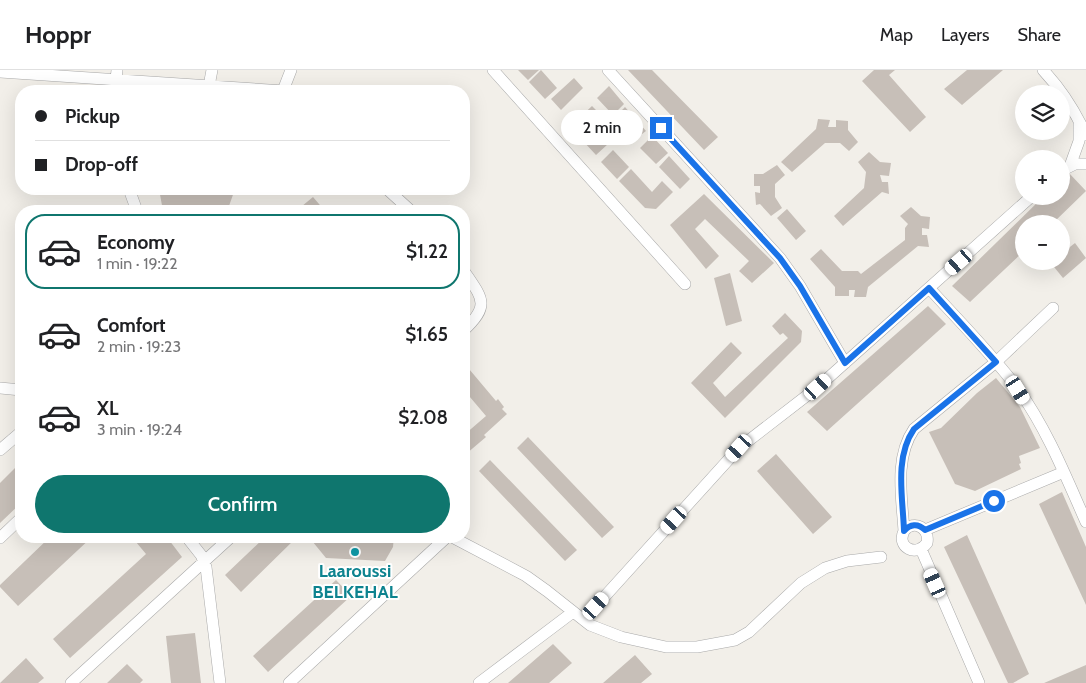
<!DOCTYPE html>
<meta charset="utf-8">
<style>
body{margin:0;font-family:Cabin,sans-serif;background:#f6f6f6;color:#202124;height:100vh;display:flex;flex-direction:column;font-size:19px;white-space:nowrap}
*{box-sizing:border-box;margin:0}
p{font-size:16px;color:#757577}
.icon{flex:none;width:28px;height:28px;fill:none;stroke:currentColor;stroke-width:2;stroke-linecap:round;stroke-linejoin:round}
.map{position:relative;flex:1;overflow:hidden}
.side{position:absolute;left:15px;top:135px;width:455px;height:338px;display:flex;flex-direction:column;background:#fff;border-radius:20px;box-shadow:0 5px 20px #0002}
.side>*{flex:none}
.guide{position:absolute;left:15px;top:15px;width:455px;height:110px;border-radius:20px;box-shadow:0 5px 20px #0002;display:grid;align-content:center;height:110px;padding:0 20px;background:#fff}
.buttons{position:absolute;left:1015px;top:15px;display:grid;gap:10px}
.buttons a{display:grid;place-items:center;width:55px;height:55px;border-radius:50%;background:#fff;box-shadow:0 5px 20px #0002;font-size:25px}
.end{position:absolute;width:22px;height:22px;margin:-11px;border:6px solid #1a73e8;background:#fff;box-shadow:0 0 0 2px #fff}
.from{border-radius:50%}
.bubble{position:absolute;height:35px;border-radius:18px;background:#fff;box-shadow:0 5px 20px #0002;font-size:16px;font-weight:600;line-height:35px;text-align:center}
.car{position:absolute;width:15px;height:30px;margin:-15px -8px;border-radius:6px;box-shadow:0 0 4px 1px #0007;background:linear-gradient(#fff 24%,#345 0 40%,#fff 0 76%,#345 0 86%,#fff 0)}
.guide b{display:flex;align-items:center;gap:18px;height:48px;font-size:19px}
.guide b+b{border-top:1px solid #e0e0e0}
.guide i{width:12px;height:12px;background:#202124}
ul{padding:9px 0 0;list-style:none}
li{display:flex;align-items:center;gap:15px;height:75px;margin:0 10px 8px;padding:0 10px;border:2px solid transparent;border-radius:20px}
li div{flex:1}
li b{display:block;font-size:19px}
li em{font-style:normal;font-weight:600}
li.current{border-color:#0f766e}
li>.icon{width:45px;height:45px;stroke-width:1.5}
.button{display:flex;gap:10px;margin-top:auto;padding:10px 20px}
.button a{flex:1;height:58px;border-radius:30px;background:#0f766e;color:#fff;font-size:20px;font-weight:600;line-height:58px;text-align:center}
header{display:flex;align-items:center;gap:30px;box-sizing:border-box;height:70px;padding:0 25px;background:#fff;border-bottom:1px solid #e0e0e0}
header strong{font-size:24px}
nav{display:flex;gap:28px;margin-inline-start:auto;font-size:18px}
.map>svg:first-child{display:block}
</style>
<header>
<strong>Hoppr</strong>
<nav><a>Map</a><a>Layers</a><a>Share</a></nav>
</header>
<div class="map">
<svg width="1086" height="613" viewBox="0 0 1086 613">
<rect width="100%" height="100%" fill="#f2efe9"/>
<!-- building -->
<path fill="#c7bfb8" d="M518,0h21l-11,10z
M541,0l16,18 -12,11 -16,-17z
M628,0h24l66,67 -14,13z
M874,0h21l-6,5 37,42 -16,15 -48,-51z
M967,0h36l-41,35 -18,-16z
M574,8l9,10 -22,22 -10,-11z
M609,16l15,18 -11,11 -16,-17z
M592,36l10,10 -10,10 16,18 -12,11 -26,-28z
M625,37l21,24 -12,9 -20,-22z
M818,49l12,1 -2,7h8v-7l12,1v9l10,12 -9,9 -9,-8h-15l-33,29 -11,-10 35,-33z
M652,66l16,17 -12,11 -16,-16z
M613,80l16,17 -12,12 -16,-17z
M869,82l11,10 11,1 -2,13 -9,-1 2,7h6l1,12 -7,-2 -39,34 -9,-10 30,-28 2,-16 -8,-10z
M669,86l21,23 -10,10 -21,-22z
M777,95l8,10 -10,9v13l7,11 -11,8 -11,-12 -4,1 -1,-13 5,1v-7h-6v-12h9z
M631,99l21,23 10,-11 11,11 -17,17 -11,-1 -26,-27z
M1069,103l17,18 -34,33h-28v27l-54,51 -18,-16 92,-90h17v-16z
M159,119h76l-6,17 -23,5h-43z
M704,124l70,69 -22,20 -13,-12 10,-10 -44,-42 -10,10 24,27 -13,13 -36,-44z
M313,127l12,14h-29z
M911,137l10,9 9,1 -1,12 -7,-1v7h5l2,12 -11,-1 -50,41 -2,10h-12l1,-7h-6v6h-14v-9l-25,-28 11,-10 21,22h16l3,3 44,-34v-12l3,-4 -8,-8z
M787,139l19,22 -10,9 -19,-22z
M1075,173l11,15 -23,20 -13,-16 11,-1v-7z
M730,203l12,48 -16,5 -12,-48z
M928,236l18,18 -119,107 -20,-19z
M785,243l17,18 -1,11 -76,76 -34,-35 40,-41 11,11 -29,30 12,14 63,-59 -5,-5 -3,2 -8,-9z
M464,293l32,38 2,-2 6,8 -2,2 5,5 -23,21 2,2 -20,17 -2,-3v-16l22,-19 -22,-26z
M996,308l24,29 20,41 -21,8 2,7 -2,1 2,5 -46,22 -20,-7 -26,-52 12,-4 36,-35z
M528,367l86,90 -12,11 -85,-90z
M776,384l56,63 -19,17 -56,-63z
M490,390l87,90 -12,11 -86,-90z
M21,392v41l-21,20v-40z
M1062,422l24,55v58l-47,-101z
M967,465l62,139 -16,9h-5l-64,-136z
M51,466h42l-75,70 -18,-19v-2z
M144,466h22l16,21 -112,101 -17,-19 93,-85 -10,-12z
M266,466h29l1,2 -55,54 -16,-17z
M308,466h86l-1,11 -8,14 -59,-3z
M336,510l15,16 -83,76 -15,-16z
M195,563l6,50h-30l-5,-47z
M553,574l19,19 -23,20h-41z
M635,585l17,19 -11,9h-38z
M26,588l18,20 -6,5h-38z
M127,594l16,16 -3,3h-33z
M1086,595v18h-42z"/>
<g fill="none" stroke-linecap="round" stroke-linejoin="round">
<!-- minor casing -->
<g stroke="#a9a9a9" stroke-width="12">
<path id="minor" d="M493,0l192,214
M608,0l172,188 20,28 45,77
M1043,0c18,19 32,41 43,65
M0,2l284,19
M209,16l3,-16
M115,21l2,-21
M284,21v-3l7,-18
M1070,96l9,-25v-17
M1061,101l14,-7h11
M129,119l8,22
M387,119l24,22
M464,201c18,27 27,34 0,59
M929,218c30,33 62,65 89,101 29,40 48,88 68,133
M0,318l21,2
M0,380l21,-18
M925,460l139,-58
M904,461c10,-12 26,-3 23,12 -11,15 -31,4 -23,-12 -2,-33 -10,-73 10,-102l82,-67 57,-54
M186,466l15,19 5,12 14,116
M450,466l76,40 21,15 43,34 31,12 45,10h31l38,-7 14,-8 52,-49 24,-15 22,-7 34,-4
M0,468l21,-20
M921,479l58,134
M597,535l142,-157 79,-61 214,-191
M71,613l161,-147
M289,613l159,-147
M479,613l94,-71"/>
</g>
<!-- minor -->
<use href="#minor" stroke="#fff" stroke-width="11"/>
</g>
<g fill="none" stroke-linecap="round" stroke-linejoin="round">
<!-- route -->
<path stroke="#1a73e8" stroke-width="6" d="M661,58l119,130 20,28 45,77 84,-75 67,74 -82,67c-20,29 -11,69 -10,102 6,-7 14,-8 21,-1l69,-29"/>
</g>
<!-- markers -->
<circle fill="#0f9aa8" stroke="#fff" stroke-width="2" cx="355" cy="482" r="5"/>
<g text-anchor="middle" stroke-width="4" stroke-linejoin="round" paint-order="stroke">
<!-- culture labels -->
<g font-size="18" font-weight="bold" fill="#0d838f" stroke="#fff">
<text x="355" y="507">Laaroussi<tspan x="355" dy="21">BELKEHAL</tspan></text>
</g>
</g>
</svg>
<div class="buttons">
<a><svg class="icon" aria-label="layers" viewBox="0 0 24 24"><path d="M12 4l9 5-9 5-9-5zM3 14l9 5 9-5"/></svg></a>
<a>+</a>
<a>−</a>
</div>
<i class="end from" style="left:994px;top:431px"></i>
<i class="end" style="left:661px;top:58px"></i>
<div class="bubble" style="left:561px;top:40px;width:82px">2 min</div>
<i class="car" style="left:959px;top:192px;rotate:229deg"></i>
<i class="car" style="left:818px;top:317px;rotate:48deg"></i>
<i class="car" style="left:1018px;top:320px;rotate:148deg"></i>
<i class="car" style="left:739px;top:378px;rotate:222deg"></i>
<i class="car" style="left:674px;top:450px;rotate:222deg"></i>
<i class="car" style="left:935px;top:513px;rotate:336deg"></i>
<i class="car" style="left:596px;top:536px;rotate:42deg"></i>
<div class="guide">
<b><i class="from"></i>Pickup</b>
<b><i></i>Drop-off</b>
</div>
<section class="side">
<ul>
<li class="current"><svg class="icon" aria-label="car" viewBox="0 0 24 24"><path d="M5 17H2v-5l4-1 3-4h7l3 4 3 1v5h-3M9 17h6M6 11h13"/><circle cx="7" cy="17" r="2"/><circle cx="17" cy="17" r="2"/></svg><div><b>Economy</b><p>1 min · 19:22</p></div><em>$1.22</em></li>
<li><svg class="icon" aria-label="car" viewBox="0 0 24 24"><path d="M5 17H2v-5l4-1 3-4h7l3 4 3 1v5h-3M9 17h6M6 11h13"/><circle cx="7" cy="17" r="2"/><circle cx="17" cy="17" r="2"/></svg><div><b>Comfort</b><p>2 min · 19:23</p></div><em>$1.65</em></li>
<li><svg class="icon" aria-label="car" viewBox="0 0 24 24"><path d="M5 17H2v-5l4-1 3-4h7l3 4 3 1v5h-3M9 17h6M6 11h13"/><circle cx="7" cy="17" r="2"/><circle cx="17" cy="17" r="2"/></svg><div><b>XL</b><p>3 min · 19:24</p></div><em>$2.08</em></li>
</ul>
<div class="button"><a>Confirm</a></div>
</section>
</div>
